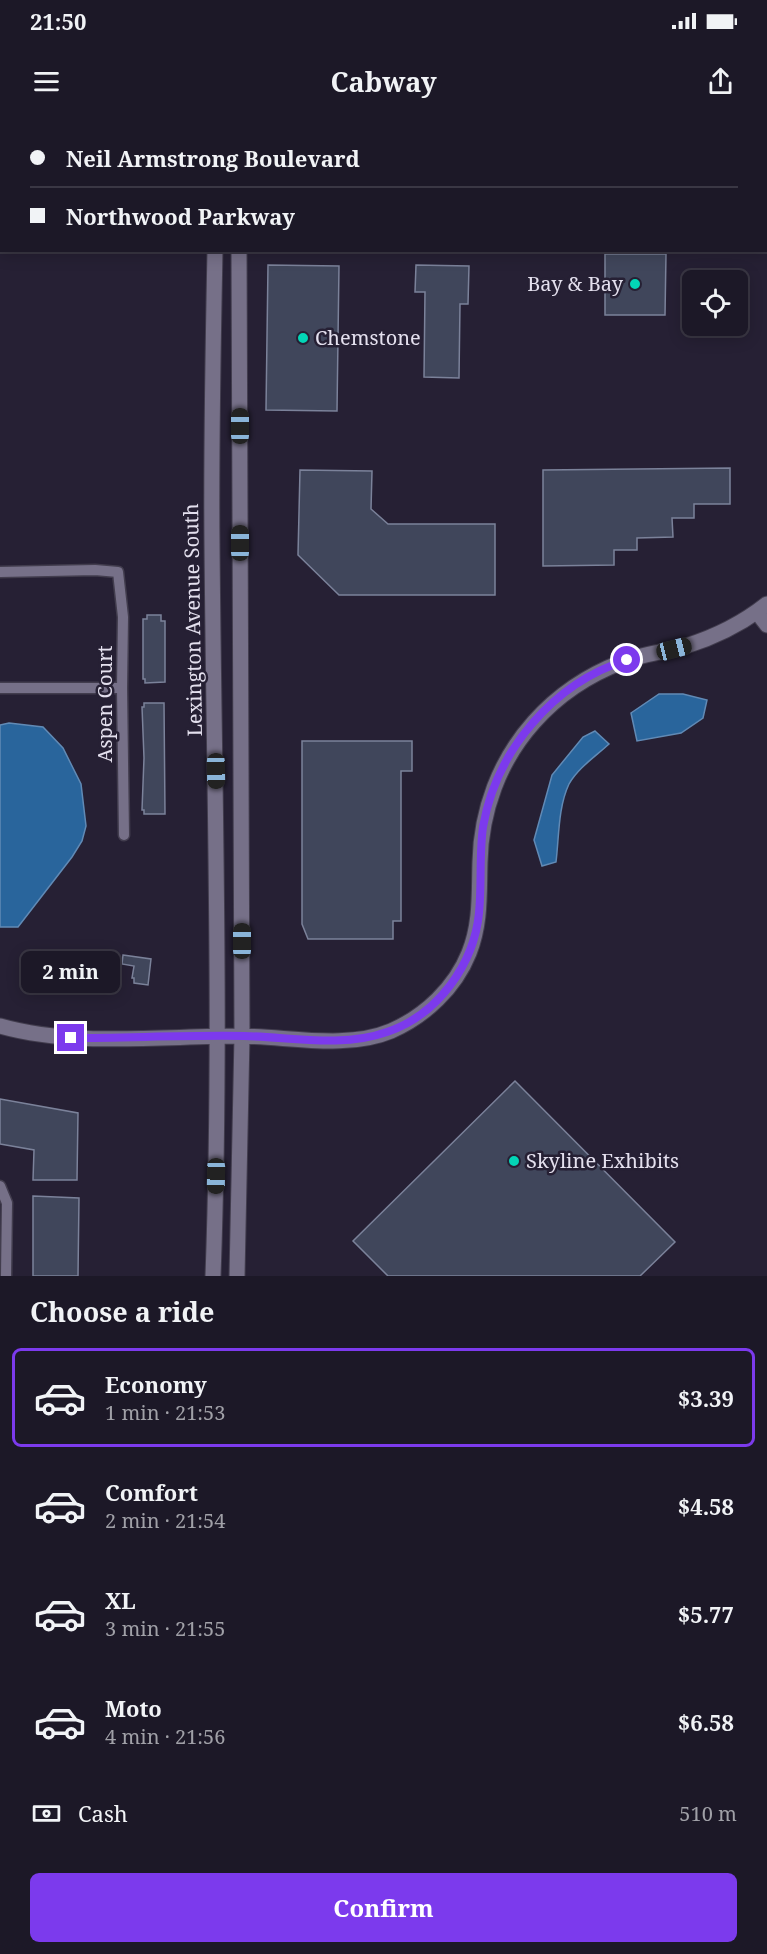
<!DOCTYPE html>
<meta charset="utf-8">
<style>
body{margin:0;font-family:"Noto Serif",serif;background:#25212f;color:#f1f3f6;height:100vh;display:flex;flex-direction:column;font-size:22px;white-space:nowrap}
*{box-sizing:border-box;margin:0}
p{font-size:20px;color:#a0a0a7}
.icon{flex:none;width:33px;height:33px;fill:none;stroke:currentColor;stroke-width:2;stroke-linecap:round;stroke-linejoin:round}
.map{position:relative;height:1156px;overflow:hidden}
.side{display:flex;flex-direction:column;background:#1c1827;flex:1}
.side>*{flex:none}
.hud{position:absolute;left:0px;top:0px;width:768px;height:132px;box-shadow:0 3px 15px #0003,0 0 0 2px #3a3744;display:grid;align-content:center;height:132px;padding:0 30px;background:#1c1827}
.tools{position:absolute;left:682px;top:150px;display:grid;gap:12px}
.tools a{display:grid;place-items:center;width:66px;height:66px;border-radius:9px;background:#1c1827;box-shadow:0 3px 15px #0003,0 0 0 2px #3a3744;font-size:30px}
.end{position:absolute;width:27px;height:27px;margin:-14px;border:8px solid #7c3aed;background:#fff;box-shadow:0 0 0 3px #fff}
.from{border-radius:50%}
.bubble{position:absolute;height:42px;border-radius:9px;background:#1c1827;box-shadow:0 3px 15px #0003,0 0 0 2px #3a3744;font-size:20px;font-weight:700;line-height:42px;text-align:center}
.car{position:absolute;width:18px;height:36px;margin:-18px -9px;border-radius:8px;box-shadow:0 0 4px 2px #0007;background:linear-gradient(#222 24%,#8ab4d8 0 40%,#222 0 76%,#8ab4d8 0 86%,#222 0)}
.hud b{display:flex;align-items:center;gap:21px;height:57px;font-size:22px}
.hud b+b{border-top:2px solid #3a3744}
.hud i{width:15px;height:15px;background:#f1f3f6}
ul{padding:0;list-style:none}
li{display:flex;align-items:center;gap:18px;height:99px;margin:0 12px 9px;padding:0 18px;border:3px solid transparent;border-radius:9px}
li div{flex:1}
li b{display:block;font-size:22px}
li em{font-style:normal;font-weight:700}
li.selected{border-color:#7c3aed}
li>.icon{width:54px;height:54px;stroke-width:1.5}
h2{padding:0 30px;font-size:27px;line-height:72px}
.pay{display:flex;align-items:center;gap:15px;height:66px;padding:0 30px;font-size:22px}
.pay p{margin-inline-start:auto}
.action{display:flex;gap:12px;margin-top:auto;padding:12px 30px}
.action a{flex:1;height:69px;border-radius:9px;background:#7c3aed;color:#fff;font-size:24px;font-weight:700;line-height:69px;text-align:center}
.status{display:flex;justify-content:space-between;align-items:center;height:42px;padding:0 30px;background:#1c1827;direction:ltr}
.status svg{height:16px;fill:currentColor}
header{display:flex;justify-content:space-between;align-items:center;height:78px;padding:0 30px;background:#1c1827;font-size:27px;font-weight:700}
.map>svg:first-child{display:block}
</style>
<div class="status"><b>21:50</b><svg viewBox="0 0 49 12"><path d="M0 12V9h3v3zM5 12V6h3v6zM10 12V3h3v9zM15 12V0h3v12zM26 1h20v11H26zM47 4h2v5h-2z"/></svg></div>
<header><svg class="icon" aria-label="menu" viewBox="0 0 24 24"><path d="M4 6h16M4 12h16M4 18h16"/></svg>Cabway<svg class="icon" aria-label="share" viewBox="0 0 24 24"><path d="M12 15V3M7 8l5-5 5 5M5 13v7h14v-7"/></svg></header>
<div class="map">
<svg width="767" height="1156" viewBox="0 0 767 1156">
<rect width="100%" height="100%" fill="#262034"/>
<!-- water -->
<path fill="#29659c" stroke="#618ab5" stroke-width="1.5" d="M659,574h24l24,6 -4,18 -22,15 -44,8 -6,-28z
M9,603l34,4 20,21 18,36 5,42 -4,15 -10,16 -54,70h-18v-202z
M595,611l14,13c-13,12 -31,24 -40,40 -11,23 -10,54 -13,78l-14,4 -8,-26 18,-65 31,-38z"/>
<!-- building -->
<path fill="#40465b" stroke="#7b829a" stroke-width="1.5" d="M605,134h61l-1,61h-60z
M268,145l71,1 -2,145 -71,-1z
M416,145l53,1 -1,38h-8l-1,74 -35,-1 1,-85h-10z
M730,348v36h-36v14h-22l1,19 -36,1v12h-23v15l-71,1v-96z
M300,350l72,1 -1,38 17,15h107v71h-156l-41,-40z
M147,495h14v6h4v61l-20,1v-4h-2v-60h4z
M144,583h20l1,111h-21v-4h-2l2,-52 -2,-51h2z
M302,621h110v30h-11v150h-8v18h-85l-6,-15z
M123,835l28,4 -3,26 -14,-2v-5h-2l2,-12 -12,-2z
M515,961l160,161 -35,34h-252l-35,-35z
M0,979l78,14 -1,67h-44l1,-30 -34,-6z
M33,1076l46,2 -1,78h-45z"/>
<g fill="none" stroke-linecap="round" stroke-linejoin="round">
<!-- street casing -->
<g stroke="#423d4e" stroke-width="13">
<path id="street" d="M0,452l95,-2 23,2 5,45 -1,71 2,147
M0,568h122
M0,1066l7,17 -1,73"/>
</g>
<!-- secondary casing -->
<g stroke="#423d4e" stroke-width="17">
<path id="secondary" d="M216,2v-2
M240,2v-2
M766,71h1
M757,492l10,13
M0,906c73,21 163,10 239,10 48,0 107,14 152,-5 34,-15 64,-43 78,-78 12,-30 10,-59 11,-91 1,-51 19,-101 54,-140 24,-27 54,-47 88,-60 20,-8 43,-10 64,-16 29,-9 57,-23 81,-42
M213,1156c9,-244 1,-488 -1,-732 -1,-98 1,-196 3,-294
M237,1156l5,-240 -3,-786"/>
</g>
<!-- street -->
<use href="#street" stroke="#767088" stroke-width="10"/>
<!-- secondary -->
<use href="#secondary" stroke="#767088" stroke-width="15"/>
</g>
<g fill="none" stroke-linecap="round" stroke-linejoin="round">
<!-- route -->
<path stroke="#7c3aed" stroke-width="8" d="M71,918c58,0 115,-3 173,-2 47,1 98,12 143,-4 51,-17 87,-68 92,-119 3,-29 0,-58 4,-86 13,-76 70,-144 144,-167"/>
</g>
<!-- markers -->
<g fill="#03d5b6" stroke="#262034" stroke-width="2">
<circle cx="635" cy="164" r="6"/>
<circle cx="303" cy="218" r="6"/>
<circle cx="514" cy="1041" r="6"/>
</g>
<g text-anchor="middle" stroke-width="5" stroke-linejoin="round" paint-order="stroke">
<!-- poi labels -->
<g font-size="20" fill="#e4e0ee" stroke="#262034" text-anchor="start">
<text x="623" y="171" text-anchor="end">Bay &amp; Bay</text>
<text x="315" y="225">Chemstone</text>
<text x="526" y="1048">Skyline Exhibits</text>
</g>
<!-- street labels -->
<g font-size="20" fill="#e4e0ee" stroke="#262034">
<text transform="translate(193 500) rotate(-91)" y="7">Lexington Avenue South</text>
<text transform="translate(105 584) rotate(-90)" y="7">Aspen Court</text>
</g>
</g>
</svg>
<div class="tools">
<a><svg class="icon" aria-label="locate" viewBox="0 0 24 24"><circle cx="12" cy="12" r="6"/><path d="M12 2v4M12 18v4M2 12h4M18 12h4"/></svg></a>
</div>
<i class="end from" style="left:627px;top:540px"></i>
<i class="end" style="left:71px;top:918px"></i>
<div class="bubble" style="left:21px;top:831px;width:99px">2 min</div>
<i class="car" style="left:240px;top:306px;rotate:0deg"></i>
<i class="car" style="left:240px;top:423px;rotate:0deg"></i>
<i class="car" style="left:674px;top:529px;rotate:76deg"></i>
<i class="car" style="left:216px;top:651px;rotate:179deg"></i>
<i class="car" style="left:242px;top:821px;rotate:0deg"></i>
<i class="car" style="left:216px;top:1056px;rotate:181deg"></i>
<div class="hud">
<b><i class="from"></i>Neil Armstrong Boulevard</b>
<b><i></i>Northwood Parkway</b>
</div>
</div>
<section class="side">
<h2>Choose a ride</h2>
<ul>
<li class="selected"><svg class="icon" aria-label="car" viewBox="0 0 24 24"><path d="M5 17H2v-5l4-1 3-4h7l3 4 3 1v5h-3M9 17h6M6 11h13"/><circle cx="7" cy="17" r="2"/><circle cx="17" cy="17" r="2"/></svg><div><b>Economy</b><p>1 min · 21:53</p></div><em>$3.39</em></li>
<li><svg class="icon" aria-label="car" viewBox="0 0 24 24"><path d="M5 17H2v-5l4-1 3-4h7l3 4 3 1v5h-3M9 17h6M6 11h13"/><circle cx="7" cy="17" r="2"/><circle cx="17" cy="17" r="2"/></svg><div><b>Comfort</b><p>2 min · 21:54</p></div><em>$4.58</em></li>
<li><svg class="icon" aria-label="car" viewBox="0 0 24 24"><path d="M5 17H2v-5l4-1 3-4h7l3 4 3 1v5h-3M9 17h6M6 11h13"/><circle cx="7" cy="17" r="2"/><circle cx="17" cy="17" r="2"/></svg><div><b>XL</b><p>3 min · 21:55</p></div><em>$5.77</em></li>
<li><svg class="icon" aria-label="car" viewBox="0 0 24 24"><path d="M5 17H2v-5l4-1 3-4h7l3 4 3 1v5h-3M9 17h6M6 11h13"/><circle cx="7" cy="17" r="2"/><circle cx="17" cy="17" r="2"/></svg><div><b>Moto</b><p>4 min · 21:56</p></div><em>$6.58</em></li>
</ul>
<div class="pay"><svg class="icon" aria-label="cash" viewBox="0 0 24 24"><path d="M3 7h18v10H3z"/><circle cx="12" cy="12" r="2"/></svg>Cash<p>510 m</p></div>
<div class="action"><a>Confirm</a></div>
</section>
